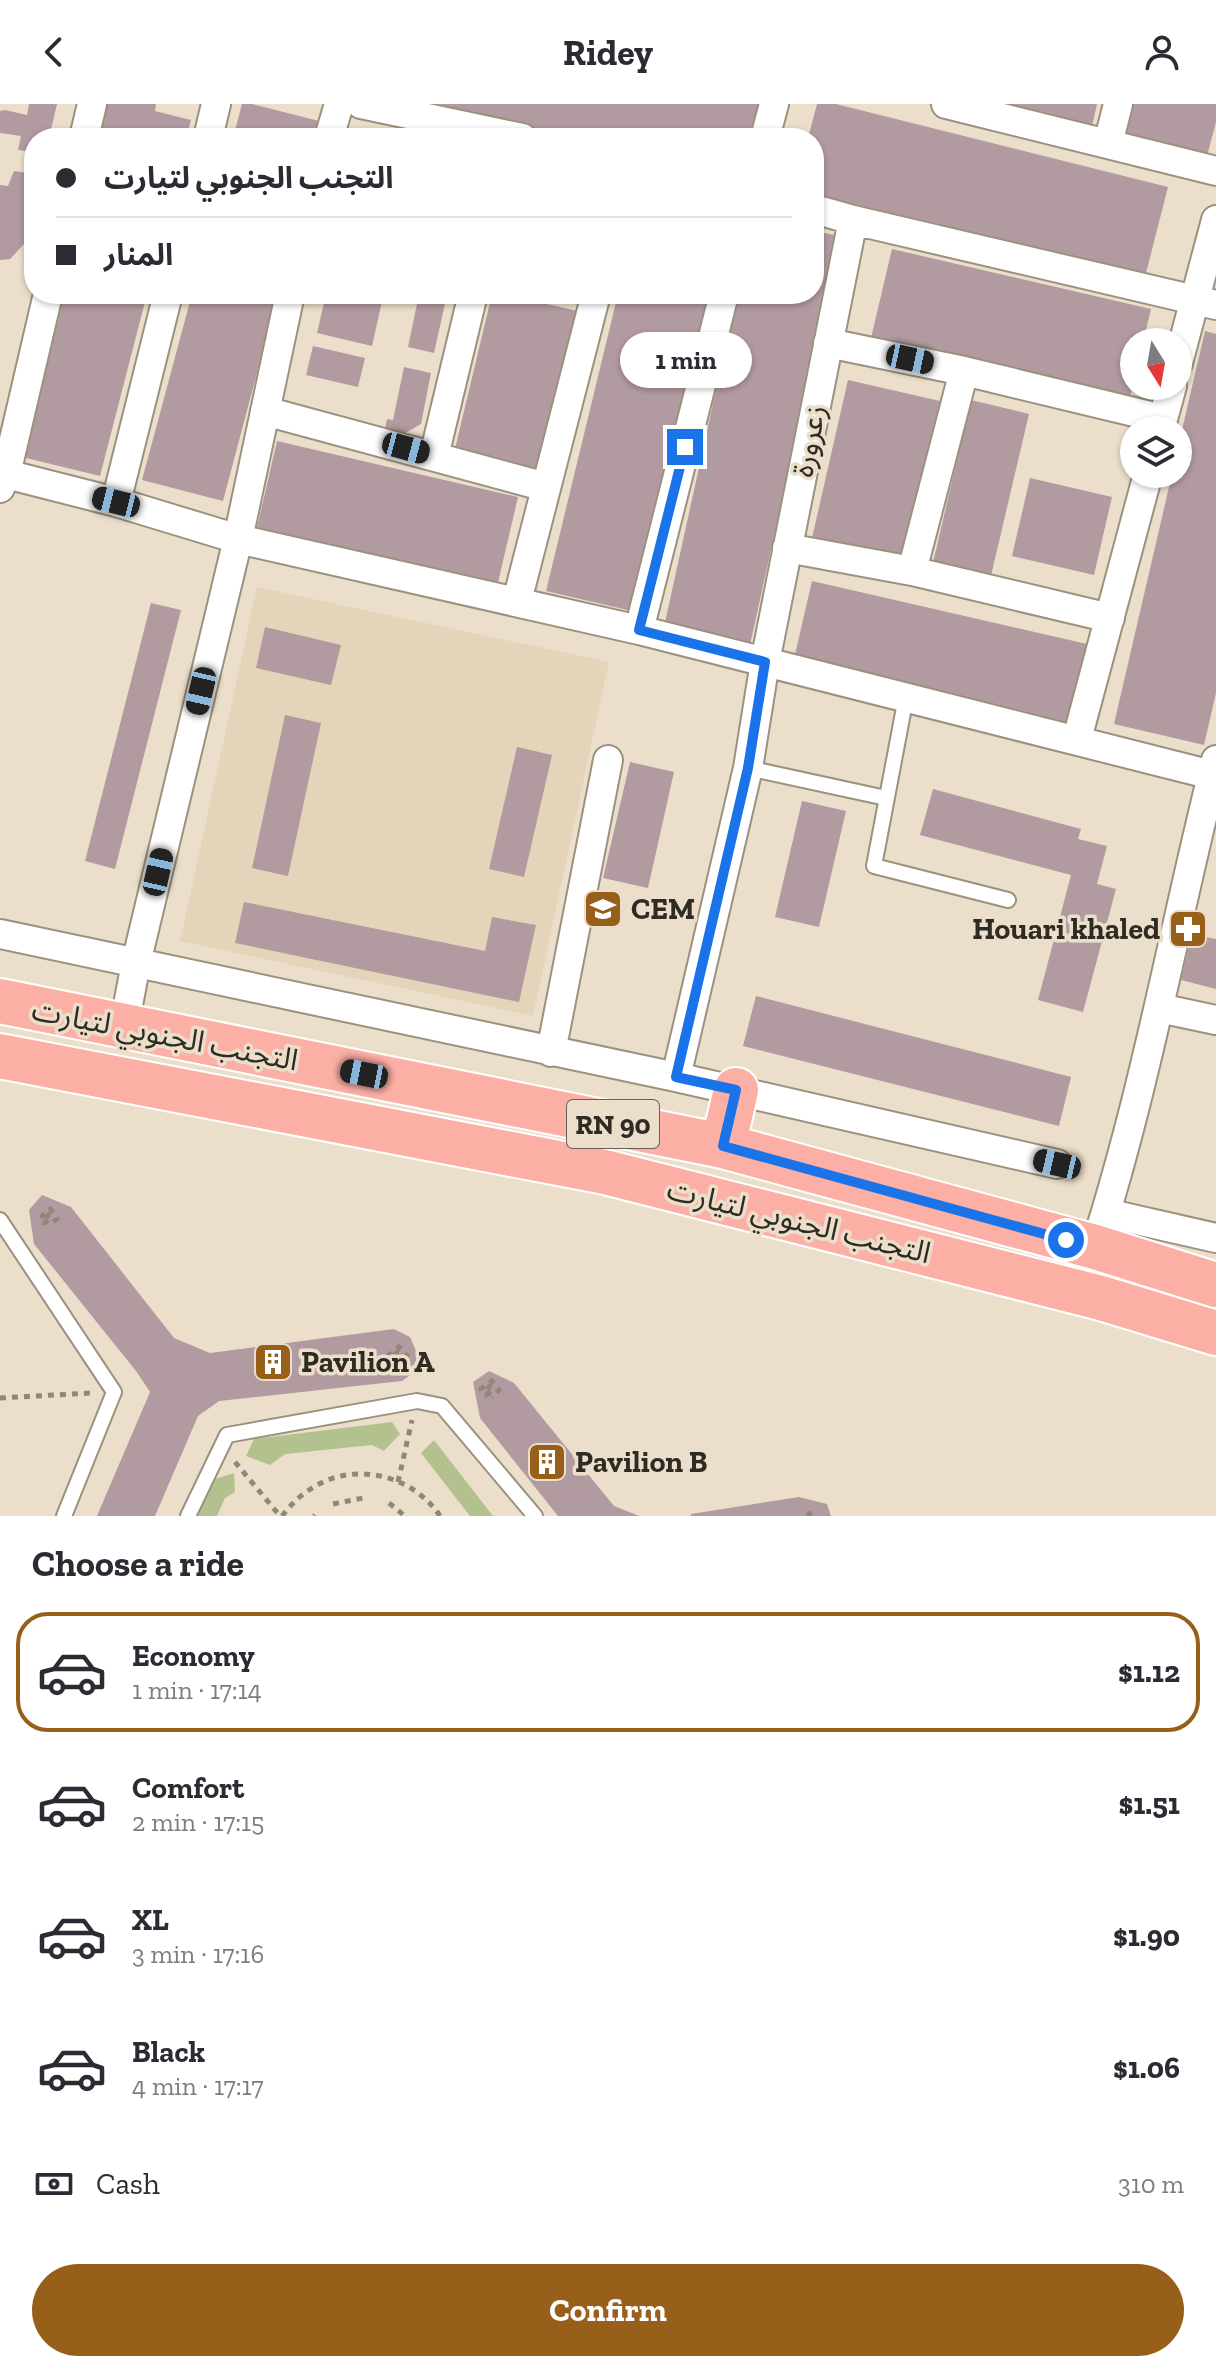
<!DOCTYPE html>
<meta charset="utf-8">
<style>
body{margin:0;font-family:"Zilla Slab","Noto Sans Arabic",serif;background:#f7f7f7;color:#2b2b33;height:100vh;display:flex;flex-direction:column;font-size:30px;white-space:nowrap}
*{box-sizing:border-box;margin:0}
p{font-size:26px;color:#7c7c81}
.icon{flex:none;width:44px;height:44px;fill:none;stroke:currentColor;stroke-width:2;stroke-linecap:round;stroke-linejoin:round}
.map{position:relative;height:1412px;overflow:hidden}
.side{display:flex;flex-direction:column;background:#fff;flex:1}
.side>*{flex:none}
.guide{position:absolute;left:24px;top:24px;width:800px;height:176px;border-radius:32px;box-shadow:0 2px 6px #0004;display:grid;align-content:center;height:176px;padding:0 32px;background:#fff}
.needle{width:52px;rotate:169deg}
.fabs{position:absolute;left:1120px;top:224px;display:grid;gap:16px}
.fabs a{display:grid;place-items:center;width:72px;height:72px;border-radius:50%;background:#fff;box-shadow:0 2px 6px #0004;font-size:40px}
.end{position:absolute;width:36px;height:36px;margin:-18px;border:10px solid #1a73e8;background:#fff;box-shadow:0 0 0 4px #fff}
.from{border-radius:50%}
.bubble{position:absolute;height:56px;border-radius:28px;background:#fff;box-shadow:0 2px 6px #0004;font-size:26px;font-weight:800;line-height:56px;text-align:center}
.car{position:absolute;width:24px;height:48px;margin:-24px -12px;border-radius:10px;box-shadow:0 0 6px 2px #0007;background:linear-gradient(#222 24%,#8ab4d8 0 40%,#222 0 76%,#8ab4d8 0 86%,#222 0)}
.guide b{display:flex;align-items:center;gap:28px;height:76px;font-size:30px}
.guide b+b{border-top:2px solid #e1e1e2}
.guide i{width:20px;height:20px;background:#2b2b33}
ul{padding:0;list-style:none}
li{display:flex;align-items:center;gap:24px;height:120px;margin:0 16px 12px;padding:0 16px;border:4px solid transparent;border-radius:32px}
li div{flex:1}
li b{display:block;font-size:30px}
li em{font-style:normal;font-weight:800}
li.selected{border-color:#985f1b}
li>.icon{width:72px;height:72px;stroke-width:1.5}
h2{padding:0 32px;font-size:36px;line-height:96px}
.pay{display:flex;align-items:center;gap:20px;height:88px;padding:0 32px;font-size:30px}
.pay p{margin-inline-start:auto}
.cta{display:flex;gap:16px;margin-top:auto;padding:16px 32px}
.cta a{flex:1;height:92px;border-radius:48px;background:#985f1b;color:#fff;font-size:32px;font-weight:800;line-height:92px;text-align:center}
header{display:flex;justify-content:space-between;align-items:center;height:104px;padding:0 32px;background:#fff;font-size:36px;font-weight:800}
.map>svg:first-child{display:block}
</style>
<header><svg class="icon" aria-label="back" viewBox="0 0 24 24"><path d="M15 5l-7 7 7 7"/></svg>Ridey<svg class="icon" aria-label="person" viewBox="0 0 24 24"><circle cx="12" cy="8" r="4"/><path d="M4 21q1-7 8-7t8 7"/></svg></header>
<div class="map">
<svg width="1216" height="1412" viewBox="0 0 1216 1412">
<rect width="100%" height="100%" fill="#ebdfcb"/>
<!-- built -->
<path fill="#e4d4b9" d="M257,483l352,75 -76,354 -353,-75z"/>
<!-- green -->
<path fill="#b3c18e" d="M392,1318l8,12 -16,17 -12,-6 -87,9 -15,11 -24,-9 8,-17z
M434,1336l59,76h-23l-49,-63z
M234,1369l1,19 -10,6 -8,18h-20l18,-37z"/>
<!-- building -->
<path fill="#b29aa1" d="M29,0h28l-8,34h-15v14l-16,-2 3,-14 -21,-3v-22l5,-1 22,5z
M107,0h49l-1,7 36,9 -5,18h-87z
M242,0h10l71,18 -4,16h-86z
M439,0h321l-9,34h-184z
M817,0h19l332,83 -23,90 -331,-83v-56h-6z
M1012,0h85l-5,22 -81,-17z
M1129,0h87v18l-9,34 -86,-22z
M14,67l20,3v32l-9,37 -15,16 -10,1v-75l8,1z
M814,127l26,5 -90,409 -86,-18 73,-333h77z
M892,145l259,60 -8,33h-9v39l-4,16 -259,-59z
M59,190h88l-47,182 -82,-20z
M192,190h86l-55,207 -81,-21z
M326,190h43l14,3 -11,49 -55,-13z
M419,190h24l3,5 -12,54 -26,-6z
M492,190h11l75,17 -38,162 -86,-20z
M618,190h95l-77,318 -90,-21z
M1205,227l11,3v359l-12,52 -90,-21 58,-250h6v-27z
M313,242l52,12 -7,29 -52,-12z
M404,263l27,6 -10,51 -21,12 -16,-2 3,-15 6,1z
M848,276l92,21 -37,158 -91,-21z
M971,296l58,14 -39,166 -58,-13z
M277,337l241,56 -21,90 -241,-55z
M1030,374l82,19 -18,78 -82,-19z
M812,477l275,63 -19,82 -275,-63z
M151,499l30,7 -66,259 -30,-8z
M265,523l76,18 -10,40 -75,-17z
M285,611l36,8 -33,153 -36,-8z
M517,643l35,8 -28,122 -35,-8z
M630,658l44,10 -26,116 -45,-10z
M933,685l148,40 -3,10 29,7 -10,38 19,5 -33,123 -45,-12 33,-125 -151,-40z
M802,697l44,10 -27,116 -44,-10z
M244,798l241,49 7,-34 44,8 -17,77 -284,-59z
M1192,830l24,5v50l-35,-9z
M756,892l315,81 -12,49 -316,-80z
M42,1091l29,12 103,131 36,15 184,-24 16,8 7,16 -1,18 -14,10 -183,20 -21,15 -43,100h-58l53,-124 -14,-21 -102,-127 -5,-34z
M489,1267l25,12 100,123 25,10h-81l-78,-98 -7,-36z
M799,1393l28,7 4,12h-140v-2z"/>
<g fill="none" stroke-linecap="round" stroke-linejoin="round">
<!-- lane casing -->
<g stroke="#9c917e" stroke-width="18">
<path id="lane" d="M906,593l-32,169 134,34
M748,664l138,30
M0,1116l114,172 -50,124
M188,1412l39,-81 190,-34 25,5 93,110"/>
</g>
<!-- street casing -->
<g stroke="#9c917e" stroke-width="32">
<path id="street" d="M361,0l161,34
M946,0l270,67
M84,34l8,-34
M208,34l8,-34
M329,34l10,-34
M765,34l9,-34
M1108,40l10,-40
M814,105l39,11 363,85
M828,239l136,28 199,48
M1178,259l38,-143
M265,307l281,76
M1160,326l12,-44
M434,352l39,-162
M6,370l110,28 122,37 401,91 573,145
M0,384l6,-14 42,-180
M116,398l52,-208
M787,444l125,23 198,47
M912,467l52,-200
M517,497l79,-307
M639,526l85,-336
M1077,635l71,-265
M0,830l676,143 381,87
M1159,904l57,12
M124,922l12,-63 102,-424 52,-245
M551,948l57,-292
M676,973l72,-309 17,-106 88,-442
M1106,1109l110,25
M1095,1143c51,-159 80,-325 121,-487"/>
</g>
<!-- highway casing -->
<g stroke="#fff" stroke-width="48">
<path id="highway" d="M0,897l723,145 372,101 121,38
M0,952l605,116 496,126 115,35
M723,1042l13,-56"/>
</g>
<!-- path -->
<path stroke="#908779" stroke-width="5" stroke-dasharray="6 6" stroke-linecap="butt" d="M45,1114l4,-3 2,3 -7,5 -4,-5 10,-9 7,10 -8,6
M394,1251l4,-3 3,3 -7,6 -5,-6 10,-8 8,9 -9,7
M487,1285l3,-3 3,3 -7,6 -5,-6 11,-8 7,9 -8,7
M0,1294l91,-5
M235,1358l45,54
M398,1378l14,-62
M389,1399l16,13
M333,1400l35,-7
M282,1412c8,-10 16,-19 27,-26 43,-30 103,-16 131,26
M314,1412l1,-1
M807,1412l5,-4 3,4"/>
<!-- lane -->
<use href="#lane" stroke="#fff" stroke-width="14"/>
<!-- street -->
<use href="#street" stroke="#fff" stroke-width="28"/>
<!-- highway -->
<use href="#highway" stroke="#fbafa5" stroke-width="44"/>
</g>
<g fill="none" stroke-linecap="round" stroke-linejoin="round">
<!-- route -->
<path stroke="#1a73e8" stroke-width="10" d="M685,343l-46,183 126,32 -17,106 -72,309 60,13 -13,56 343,94"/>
</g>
<!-- icons -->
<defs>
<g id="school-square" transform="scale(2)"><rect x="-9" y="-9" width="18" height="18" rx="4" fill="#985f1b" stroke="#ebdfcb"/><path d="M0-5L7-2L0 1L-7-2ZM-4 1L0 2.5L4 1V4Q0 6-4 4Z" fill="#fff"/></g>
<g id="pharmacy-square" transform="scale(2)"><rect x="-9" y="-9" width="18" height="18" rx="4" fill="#985f1b" stroke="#ebdfcb"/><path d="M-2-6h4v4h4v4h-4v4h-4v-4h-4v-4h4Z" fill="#fff"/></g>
<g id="building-square" transform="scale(2)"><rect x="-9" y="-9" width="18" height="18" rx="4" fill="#985f1b" stroke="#ebdfcb"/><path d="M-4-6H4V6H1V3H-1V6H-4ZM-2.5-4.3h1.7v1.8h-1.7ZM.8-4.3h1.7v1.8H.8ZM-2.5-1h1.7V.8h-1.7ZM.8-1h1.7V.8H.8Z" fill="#fff"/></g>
</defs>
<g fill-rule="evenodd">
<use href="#school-square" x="603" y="805"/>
<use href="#pharmacy-square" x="1188" y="825"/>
<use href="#building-square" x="273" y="1258"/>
<use href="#building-square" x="547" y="1358"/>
</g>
<g text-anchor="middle" stroke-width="7" stroke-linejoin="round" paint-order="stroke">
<!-- shield labels -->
<rect fill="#ebdfcb" stroke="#676155" stroke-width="2" x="567" y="996" width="92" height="48" rx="6"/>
<g font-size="28" font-weight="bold" fill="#2f2b23">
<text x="613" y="1030">RN 90</text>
</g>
<!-- street labels -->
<g font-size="30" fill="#2f2b23" stroke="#ebdfcb">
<text transform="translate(809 337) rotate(-79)" y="10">زعرورة</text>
<text transform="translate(165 931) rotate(11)" y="10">التجنب الجنوبي لتيارت</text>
<text transform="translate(799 1117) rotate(14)" y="10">التجنب الجنوبي لتيارت</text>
</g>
<!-- poi labels -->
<g font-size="30" font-weight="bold" fill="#2f2b23" stroke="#ebdfcb" text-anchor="start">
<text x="631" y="815">CEM</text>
<text x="1160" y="835" text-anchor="end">Houari khaled</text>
<text x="301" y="1268">Pavilion A</text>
<text x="575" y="1368">Pavilion B</text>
</g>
</g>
</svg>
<div class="fabs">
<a><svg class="needle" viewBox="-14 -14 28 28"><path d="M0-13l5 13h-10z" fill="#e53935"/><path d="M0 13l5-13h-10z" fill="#7c7c81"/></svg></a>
<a><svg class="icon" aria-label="layers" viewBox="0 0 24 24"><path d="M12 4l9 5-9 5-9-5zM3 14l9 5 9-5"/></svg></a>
</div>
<i class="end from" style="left:1066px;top:1136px"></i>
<i class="end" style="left:685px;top:343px"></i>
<div class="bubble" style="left:620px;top:228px;width:132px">1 min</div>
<i class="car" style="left:910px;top:255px;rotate:102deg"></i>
<i class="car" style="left:406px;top:344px;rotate:105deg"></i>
<i class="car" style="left:116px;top:398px;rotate:284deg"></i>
<i class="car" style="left:201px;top:587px;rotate:193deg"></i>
<i class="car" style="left:158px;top:768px;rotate:13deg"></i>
<i class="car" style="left:364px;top:970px;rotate:281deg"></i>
<i class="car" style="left:1057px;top:1060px;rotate:283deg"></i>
<div class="guide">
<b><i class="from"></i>التجنب الجنوبي لتيارت</b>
<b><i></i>المنار</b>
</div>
</div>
<section class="side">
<h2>Choose a ride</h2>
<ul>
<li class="selected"><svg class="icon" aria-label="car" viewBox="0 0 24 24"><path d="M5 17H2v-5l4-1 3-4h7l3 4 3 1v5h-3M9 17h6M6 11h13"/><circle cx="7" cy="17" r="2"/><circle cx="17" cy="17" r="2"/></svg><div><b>Economy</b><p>1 min · 17:14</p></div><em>$1.12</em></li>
<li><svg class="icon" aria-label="car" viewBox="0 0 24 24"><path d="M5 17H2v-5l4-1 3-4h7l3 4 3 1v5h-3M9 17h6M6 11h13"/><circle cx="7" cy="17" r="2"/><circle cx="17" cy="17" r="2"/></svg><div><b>Comfort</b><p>2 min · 17:15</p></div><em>$1.51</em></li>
<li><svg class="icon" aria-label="car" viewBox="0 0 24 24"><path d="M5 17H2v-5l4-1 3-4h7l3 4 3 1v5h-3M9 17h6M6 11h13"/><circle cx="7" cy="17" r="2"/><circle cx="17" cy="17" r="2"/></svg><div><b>XL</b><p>3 min · 17:16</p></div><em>$1.90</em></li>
<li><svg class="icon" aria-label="car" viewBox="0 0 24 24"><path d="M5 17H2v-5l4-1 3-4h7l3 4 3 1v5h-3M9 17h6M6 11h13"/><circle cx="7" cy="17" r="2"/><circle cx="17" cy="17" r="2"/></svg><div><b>Black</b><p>4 min · 17:17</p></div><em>$1.06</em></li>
</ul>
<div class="pay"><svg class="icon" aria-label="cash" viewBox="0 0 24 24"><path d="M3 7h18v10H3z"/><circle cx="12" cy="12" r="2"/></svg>Cash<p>310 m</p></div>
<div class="cta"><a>Confirm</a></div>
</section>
